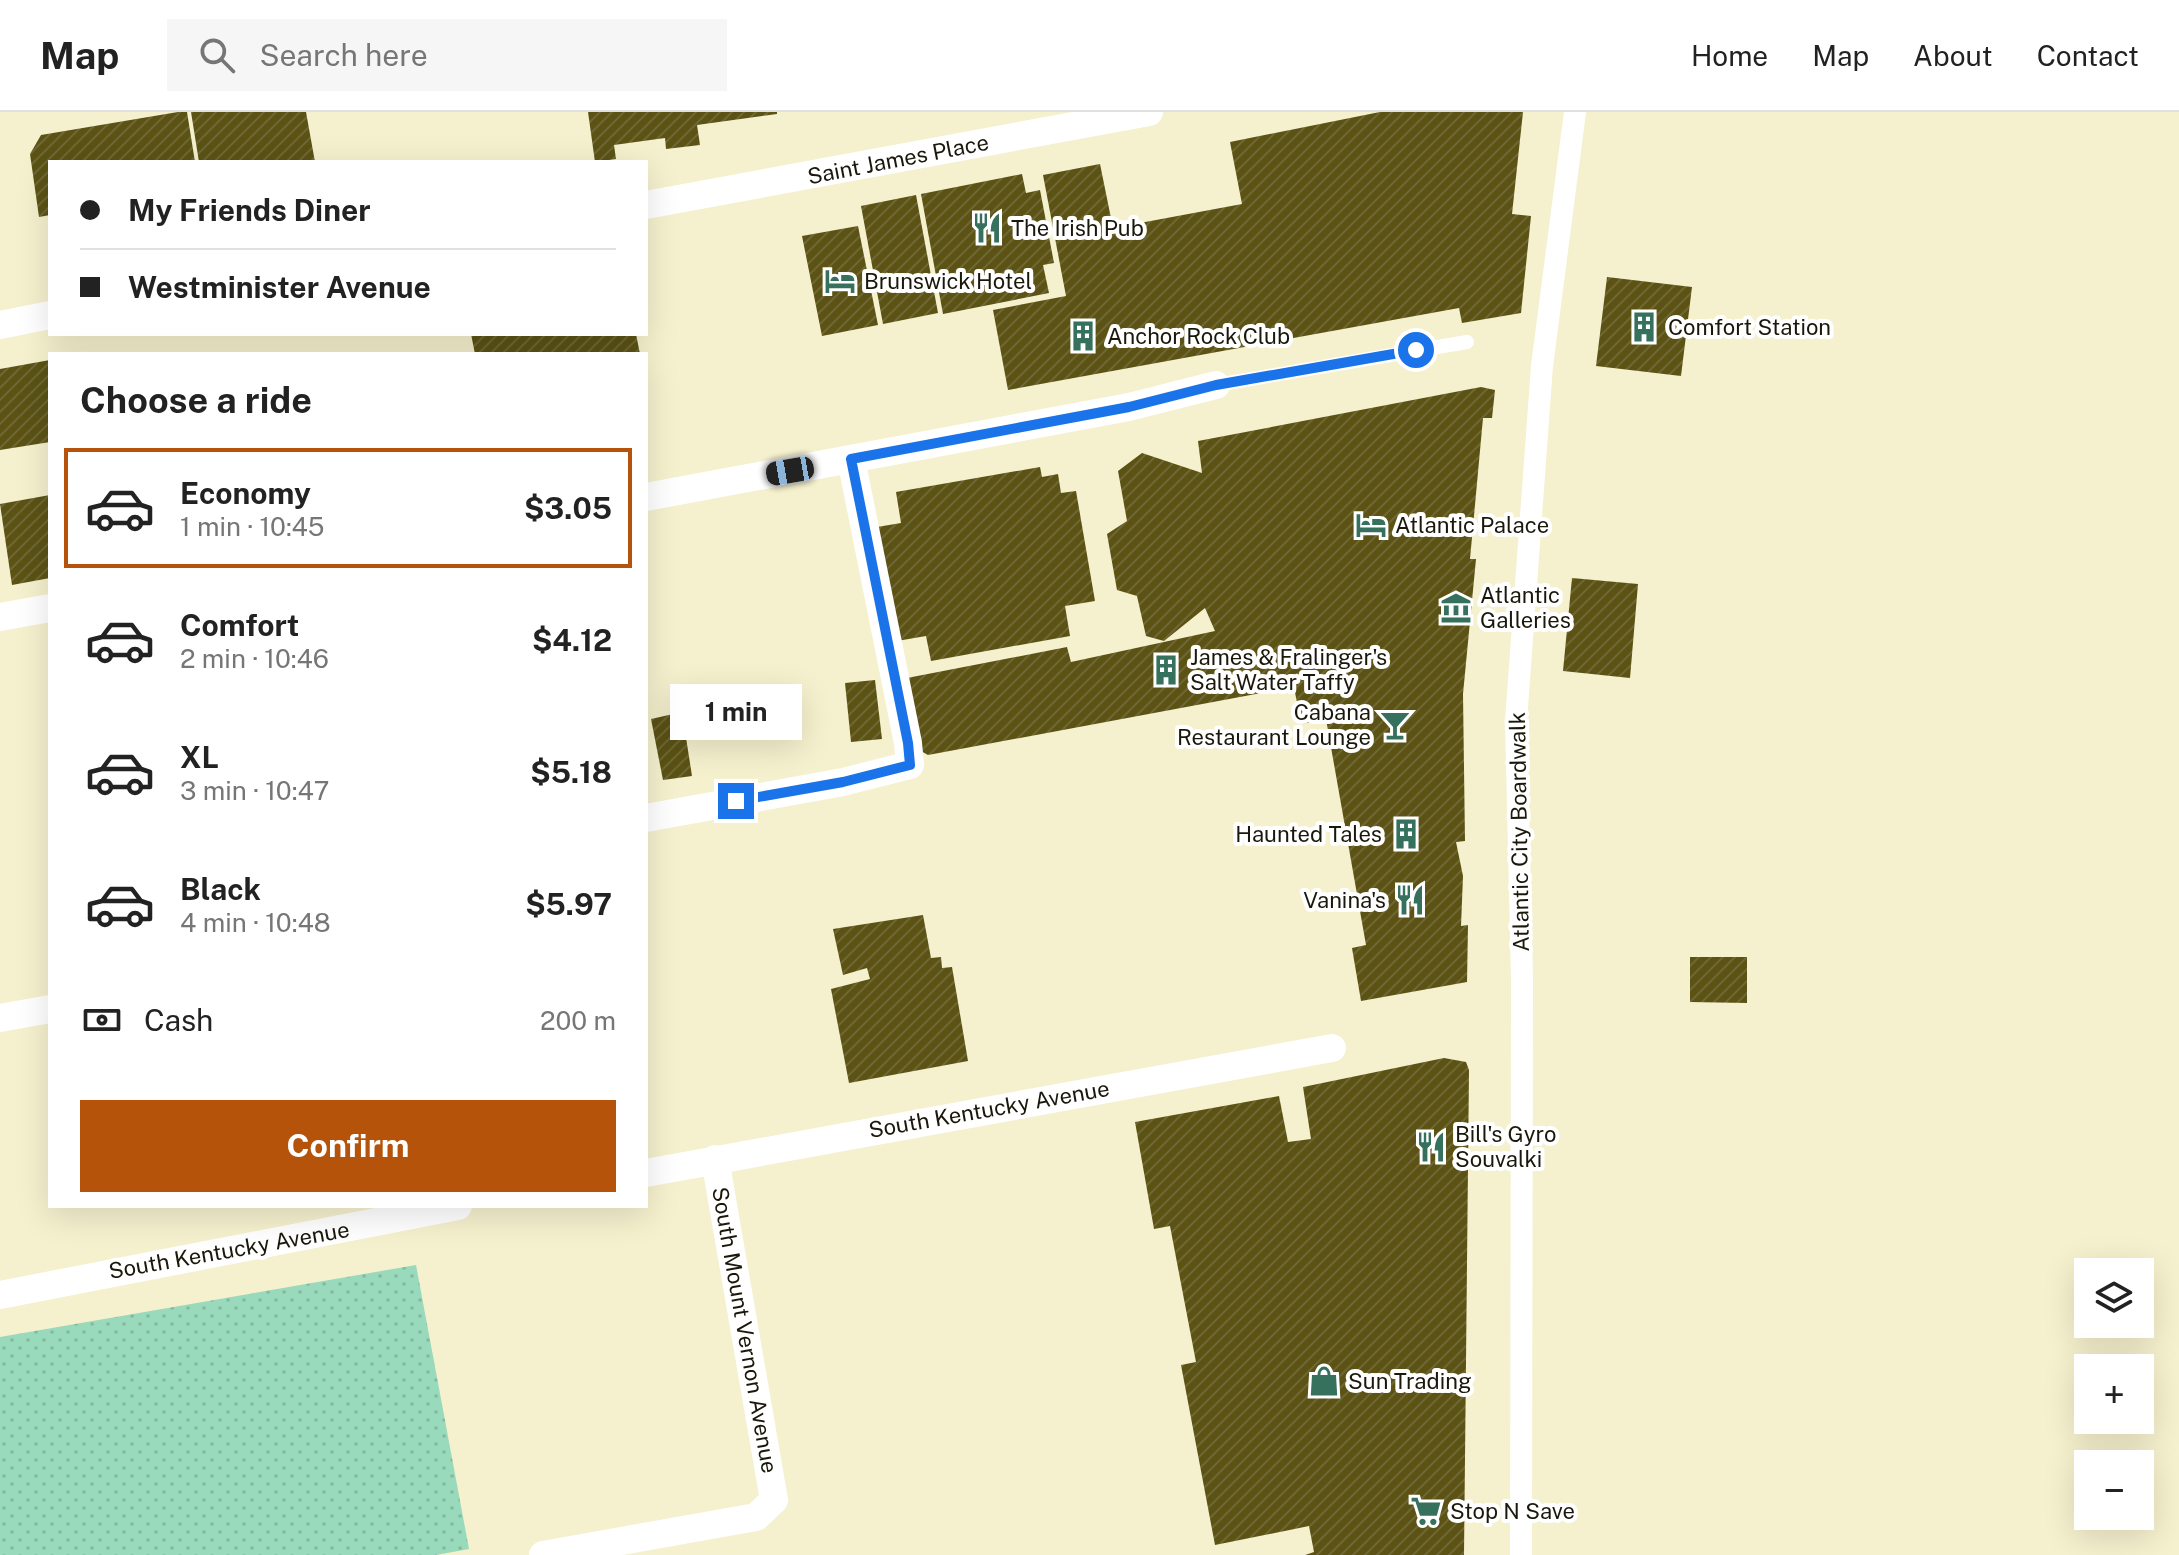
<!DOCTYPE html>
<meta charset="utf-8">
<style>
body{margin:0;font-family:"Public Sans",sans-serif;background:#f6f6f6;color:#222;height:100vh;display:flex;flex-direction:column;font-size:30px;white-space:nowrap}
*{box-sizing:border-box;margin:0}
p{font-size:26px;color:#767676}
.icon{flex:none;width:44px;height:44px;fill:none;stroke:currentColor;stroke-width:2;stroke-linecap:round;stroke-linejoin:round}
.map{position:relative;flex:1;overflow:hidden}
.panel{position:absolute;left:48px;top:240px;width:600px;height:856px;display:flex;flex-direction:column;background:#fff;border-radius:0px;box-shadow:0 8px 32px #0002}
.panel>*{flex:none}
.top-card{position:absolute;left:48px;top:48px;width:600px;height:176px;border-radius:0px;box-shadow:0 8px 32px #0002;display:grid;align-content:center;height:176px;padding:0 32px;background:#fff}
.tools{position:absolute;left:2074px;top:1146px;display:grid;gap:16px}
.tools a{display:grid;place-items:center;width:80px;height:80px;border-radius:0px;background:#fff;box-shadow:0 8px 32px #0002;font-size:40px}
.end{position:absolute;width:36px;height:36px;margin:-18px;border:10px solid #1a73e8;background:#fff;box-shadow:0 0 0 4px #fff}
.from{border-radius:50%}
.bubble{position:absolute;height:56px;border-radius:0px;background:#fff;box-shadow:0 8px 32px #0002;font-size:26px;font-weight:700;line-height:56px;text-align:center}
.car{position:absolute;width:24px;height:48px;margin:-24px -12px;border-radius:10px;box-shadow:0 0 6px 2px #0007;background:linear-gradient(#222 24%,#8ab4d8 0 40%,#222 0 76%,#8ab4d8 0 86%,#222 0)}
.top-card b{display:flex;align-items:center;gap:28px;height:76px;font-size:30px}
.top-card b+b{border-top:2px solid #e0e0e0}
.top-card i{width:20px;height:20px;background:#222}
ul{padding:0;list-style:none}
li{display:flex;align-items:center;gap:24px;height:120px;margin:0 16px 12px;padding:0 16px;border:4px solid transparent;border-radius:0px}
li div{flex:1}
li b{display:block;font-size:30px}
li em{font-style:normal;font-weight:700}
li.active{border-color:#b45309}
li>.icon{width:72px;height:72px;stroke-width:1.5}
h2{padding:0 32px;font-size:36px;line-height:96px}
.pay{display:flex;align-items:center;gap:20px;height:88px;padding:0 32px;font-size:30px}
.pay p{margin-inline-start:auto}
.cta{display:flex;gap:16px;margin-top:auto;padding:16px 32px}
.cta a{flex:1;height:92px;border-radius:0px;background:#b45309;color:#fff;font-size:32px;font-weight:700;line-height:92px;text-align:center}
header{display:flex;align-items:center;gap:48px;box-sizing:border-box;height:112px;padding:0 40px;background:#fff;border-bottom:2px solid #e0e0e0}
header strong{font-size:38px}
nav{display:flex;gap:44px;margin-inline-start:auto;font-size:28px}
.search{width:560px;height:72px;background:#f6f6f6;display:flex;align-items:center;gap:20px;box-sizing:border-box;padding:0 28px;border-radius:0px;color:#767676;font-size:30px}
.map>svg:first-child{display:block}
</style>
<header>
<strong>Map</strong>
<div class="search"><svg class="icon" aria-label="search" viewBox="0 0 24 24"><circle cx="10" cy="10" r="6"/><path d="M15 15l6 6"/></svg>Search here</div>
<nav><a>Home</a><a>Map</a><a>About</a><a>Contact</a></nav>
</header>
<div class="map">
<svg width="2179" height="1443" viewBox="0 0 2179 1443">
<defs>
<pattern id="grass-dots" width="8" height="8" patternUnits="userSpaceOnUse" patternTransform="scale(2)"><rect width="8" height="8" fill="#99dabc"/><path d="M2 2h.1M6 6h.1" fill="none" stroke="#83baa0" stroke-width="1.8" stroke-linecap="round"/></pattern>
<pattern id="building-hatch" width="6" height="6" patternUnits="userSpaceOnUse" patternTransform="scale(2)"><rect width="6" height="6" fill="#5b5214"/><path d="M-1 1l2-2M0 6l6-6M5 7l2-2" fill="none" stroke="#6e6734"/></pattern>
</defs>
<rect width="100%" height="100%" fill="#f5f0cd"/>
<!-- grass -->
<path fill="url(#grass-dots)" d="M416,1153l53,284 -33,6h-436v-218z"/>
<!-- building -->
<path fill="url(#building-hatch)" d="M178,0h9l8,50h-145v53l-11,2 -9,-63 11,-19z
M191,0h115l9,50h-116z
M588,0h189v2l-80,11 3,20 -34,4 -1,-11 -51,7 2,14 -21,3z
M1380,0h143l-11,102 19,2 -10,97 -59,10 -3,-15 -451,82 -15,-80 73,-14 -23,-121 57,-11 13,64 129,-24 -12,-62z
M1022,62l4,19 14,-3 14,73 -11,2 6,28 -106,21 -22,-120z
M916,83l22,118 -55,11 -22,-118z
M858,114l20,99 -56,11 -20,-100z
M1607,165l85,10 -11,89 -85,-10z
M471,222h165l4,20h-165z
M50,248v82l-50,8v-81z
M1481,275l14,3 -3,28h-9l-13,141h6l-13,135 2,147 -9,1 7,34 -2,50 7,-1 -1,57 -106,19 -9,-53 14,-3 -40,-226 -25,5 -7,-37 -366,68 -9,-5 -12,-72 160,-31 4,15 144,-31 -10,-23 -41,33 -18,-5 -9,-40 -20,-6 -10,-56 20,-13 -9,-50 24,-18 60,20 -4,-32z
M1040,355l2,10 16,-3 3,19 15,-2 19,110 -30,5 5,30 -139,25 -5,-25 -29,5 -20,-114 24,-4 -5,-31z
M50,383v83l-38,7 -12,-81z
M1572,466l66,6 -8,94 -67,-7z
M875,568l7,59 -31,3 -6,-59z
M682,600l10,64 -29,4 -12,-61z
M923,803l8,43 10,-1 1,11 10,-1 16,94 -119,22 -18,-94 39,-10 -3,-11 -24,7 -10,-46z
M1690,845h57v46l-57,-1z
M1444,946l22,4 3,8 -5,485h-159l9,-3 -5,-26 -94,19 -34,-180 15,-3 -26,-136 -16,3 -19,-107 144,-26 9,46 23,-3 -8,-52z"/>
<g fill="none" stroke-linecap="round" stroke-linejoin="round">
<!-- service -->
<path stroke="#fff" stroke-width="14" d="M1216,273l251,-43"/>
<!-- pedestrian -->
<path stroke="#fff" stroke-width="22" d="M1521,1443l1,-576 -6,-258 26,-355 33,-254"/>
<!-- minor -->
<path stroke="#fff" stroke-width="28" d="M646,93l503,-93
M0,213l50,-10
M646,385l483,-90 87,-22
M0,505l50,-9
M646,706l197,-36 67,-17 -2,-22 -57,-284
M0,906l50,-9
M646,1061l686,-125
M0,1183l458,-89
M543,1443l213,-38 18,-17 -59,-341"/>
</g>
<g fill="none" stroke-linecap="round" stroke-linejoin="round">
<!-- route -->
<path stroke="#1a73e8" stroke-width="10" d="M736,689l107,-19 67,-17 -2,-22 -57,-284 278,-52 87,-22 200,-35"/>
</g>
<!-- icons -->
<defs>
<g id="restaurant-bare" transform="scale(2.4)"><path d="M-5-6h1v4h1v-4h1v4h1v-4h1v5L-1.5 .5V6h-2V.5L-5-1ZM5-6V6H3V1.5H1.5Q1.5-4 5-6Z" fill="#35715d" stroke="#fff" stroke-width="2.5" paint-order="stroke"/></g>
<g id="hotel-bare" transform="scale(2.4)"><path d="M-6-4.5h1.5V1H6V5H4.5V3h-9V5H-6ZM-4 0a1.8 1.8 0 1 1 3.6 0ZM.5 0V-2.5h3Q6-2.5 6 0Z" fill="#35715d" stroke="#fff" stroke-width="2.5" paint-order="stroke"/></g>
<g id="building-bare" transform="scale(2.4)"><path d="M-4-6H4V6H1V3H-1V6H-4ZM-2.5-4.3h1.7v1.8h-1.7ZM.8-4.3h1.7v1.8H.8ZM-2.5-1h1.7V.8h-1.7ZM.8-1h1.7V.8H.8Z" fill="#35715d" stroke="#fff" stroke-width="2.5" paint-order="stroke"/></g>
<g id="museum-bare" transform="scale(2.4)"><path d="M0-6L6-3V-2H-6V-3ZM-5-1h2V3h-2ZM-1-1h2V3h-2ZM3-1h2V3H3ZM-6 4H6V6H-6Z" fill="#35715d" stroke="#fff" stroke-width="2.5" paint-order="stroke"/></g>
<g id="bar-bare" transform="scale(2.4)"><path d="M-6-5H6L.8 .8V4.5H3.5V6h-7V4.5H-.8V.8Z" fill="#35715d" stroke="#fff" stroke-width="2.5" paint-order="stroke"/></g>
<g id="shop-bare" transform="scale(2.4)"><path d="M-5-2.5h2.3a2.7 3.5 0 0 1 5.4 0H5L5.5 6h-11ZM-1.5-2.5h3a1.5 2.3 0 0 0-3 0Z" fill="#35715d" stroke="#fff" stroke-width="2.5" paint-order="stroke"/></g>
<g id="supermarket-bare" transform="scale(2.4)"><path d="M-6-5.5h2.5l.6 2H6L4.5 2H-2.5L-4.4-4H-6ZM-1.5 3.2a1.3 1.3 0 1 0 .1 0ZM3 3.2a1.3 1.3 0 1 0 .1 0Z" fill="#35715d" stroke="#fff" stroke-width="2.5" paint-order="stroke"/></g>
</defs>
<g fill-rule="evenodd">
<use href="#restaurant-bare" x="987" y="116"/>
<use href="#hotel-bare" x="840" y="169"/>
<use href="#building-bare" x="1644" y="215"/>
<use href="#building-bare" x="1083" y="224"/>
<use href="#hotel-bare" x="1371" y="413"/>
<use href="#museum-bare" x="1456" y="496"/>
<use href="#building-bare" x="1166" y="558"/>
<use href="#bar-bare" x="1395" y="613"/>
<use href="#building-bare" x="1406" y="722"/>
<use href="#restaurant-bare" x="1410" y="788"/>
<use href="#restaurant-bare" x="1431" y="1035"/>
<use href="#shop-bare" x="1324" y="1269"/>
<use href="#supermarket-bare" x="1426" y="1399"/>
</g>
<g text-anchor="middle" stroke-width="8" stroke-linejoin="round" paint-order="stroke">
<!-- street labels -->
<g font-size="22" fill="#1a170b" stroke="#fff">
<text transform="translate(898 47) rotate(-11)" y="8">Saint James Place</text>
<text transform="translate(1519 720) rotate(-91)" y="8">Atlantic City Boardwalk</text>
<text transform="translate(989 997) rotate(-10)" y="8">South Kentucky Avenue</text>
<text transform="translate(229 1138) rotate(-10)" y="8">South Kentucky Avenue</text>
<text transform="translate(745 1218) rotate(80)" y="8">South Mount Vernon Avenue</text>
</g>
<!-- poi labels -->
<g font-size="22" fill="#1a170b" stroke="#fff" text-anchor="start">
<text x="1011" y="124">The Irish Pub</text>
<text x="864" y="177">Brunswick Hotel</text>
<text x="1668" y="223">Comfort Station</text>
<text x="1107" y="232">Anchor Rock Club</text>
<text x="1395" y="421">Atlantic Palace</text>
<text x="1480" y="491">Atlantic<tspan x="1480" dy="25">Galleries</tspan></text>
<text x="1190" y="553">James &amp; Fralinger's<tspan x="1190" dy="25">Salt Water Taffy</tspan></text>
<text x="1371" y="608" text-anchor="end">Cabana<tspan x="1371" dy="25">Restaurant Lounge</tspan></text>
<text x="1382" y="730" text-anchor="end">Haunted Tales</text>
<text x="1386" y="796" text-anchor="end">Vanina's</text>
<text x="1455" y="1030">Bill's Gyro<tspan x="1455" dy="25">Souvalki</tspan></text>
<text x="1348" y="1277">Sun Trading</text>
<text x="1450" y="1407">Stop N Save</text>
</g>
</g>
</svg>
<div class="tools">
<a><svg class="icon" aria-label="layers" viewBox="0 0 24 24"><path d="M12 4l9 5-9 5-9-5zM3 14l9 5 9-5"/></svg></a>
<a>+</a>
<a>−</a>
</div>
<i class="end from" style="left:1416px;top:238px"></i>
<i class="end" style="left:736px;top:689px"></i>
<div class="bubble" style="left:670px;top:572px;width:132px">1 min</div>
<i class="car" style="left:790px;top:359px;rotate:260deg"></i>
<div class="top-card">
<b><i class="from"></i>My Friends Diner</b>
<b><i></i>Westminister Avenue</b>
</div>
<section class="panel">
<h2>Choose a ride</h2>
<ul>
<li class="active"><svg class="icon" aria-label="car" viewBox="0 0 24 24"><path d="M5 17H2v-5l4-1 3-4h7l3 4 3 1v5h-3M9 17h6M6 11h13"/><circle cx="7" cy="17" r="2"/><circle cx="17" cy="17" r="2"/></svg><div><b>Economy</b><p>1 min · 10:45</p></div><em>$3.05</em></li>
<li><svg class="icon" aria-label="car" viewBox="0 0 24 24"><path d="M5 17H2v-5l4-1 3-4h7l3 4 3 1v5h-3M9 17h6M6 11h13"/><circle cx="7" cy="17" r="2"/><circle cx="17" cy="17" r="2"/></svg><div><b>Comfort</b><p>2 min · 10:46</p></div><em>$4.12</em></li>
<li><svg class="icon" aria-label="car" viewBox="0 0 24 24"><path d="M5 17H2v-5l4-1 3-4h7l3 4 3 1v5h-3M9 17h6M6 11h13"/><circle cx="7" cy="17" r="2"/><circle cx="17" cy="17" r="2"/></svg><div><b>XL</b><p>3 min · 10:47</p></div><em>$5.18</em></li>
<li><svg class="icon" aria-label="car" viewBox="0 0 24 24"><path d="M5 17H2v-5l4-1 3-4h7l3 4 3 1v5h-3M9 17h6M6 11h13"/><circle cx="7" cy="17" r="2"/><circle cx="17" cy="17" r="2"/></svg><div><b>Black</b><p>4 min · 10:48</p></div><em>$5.97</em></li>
</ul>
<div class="pay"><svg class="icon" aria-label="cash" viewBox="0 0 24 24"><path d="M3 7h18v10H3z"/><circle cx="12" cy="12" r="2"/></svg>Cash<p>200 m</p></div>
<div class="cta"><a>Confirm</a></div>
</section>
</div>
